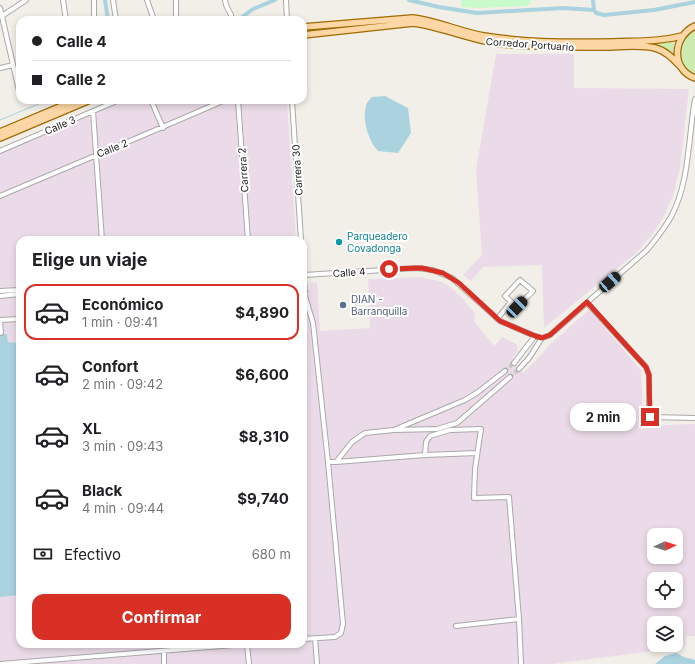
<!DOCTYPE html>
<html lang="es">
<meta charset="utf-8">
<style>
body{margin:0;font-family:Inter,sans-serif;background:#f2f2f2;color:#202124;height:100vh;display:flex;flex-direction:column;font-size:15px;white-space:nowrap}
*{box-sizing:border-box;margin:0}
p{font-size:13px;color:#757577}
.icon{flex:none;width:22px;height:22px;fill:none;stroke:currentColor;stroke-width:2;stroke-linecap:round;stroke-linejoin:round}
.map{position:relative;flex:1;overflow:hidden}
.side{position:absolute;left:16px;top:236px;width:291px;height:412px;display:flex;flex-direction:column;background:#fff;border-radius:12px;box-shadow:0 2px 6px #0003}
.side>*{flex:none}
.guide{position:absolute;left:16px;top:16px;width:291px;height:88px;border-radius:12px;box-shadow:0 2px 6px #0003;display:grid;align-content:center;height:88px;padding:0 16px;background:#fff}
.needle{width:26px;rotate:87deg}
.fabs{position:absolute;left:647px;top:528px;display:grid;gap:8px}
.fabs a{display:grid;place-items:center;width:36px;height:36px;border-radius:8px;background:#fff;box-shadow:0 2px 6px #0003;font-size:20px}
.end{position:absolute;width:18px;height:18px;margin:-9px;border:5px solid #d93025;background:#fff;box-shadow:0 0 0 2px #fff}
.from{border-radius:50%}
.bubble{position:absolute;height:28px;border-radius:12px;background:#fff;box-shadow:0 2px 6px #0003;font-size:13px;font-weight:700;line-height:28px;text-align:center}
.car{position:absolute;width:12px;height:24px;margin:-12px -6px;border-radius:5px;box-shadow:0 0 3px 1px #0007;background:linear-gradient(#222 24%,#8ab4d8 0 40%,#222 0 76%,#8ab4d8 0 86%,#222 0)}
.guide b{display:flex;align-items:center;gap:14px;height:38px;font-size:15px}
.guide b+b{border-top:1px solid #e0e0e0}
.guide i{width:10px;height:10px;background:#202124}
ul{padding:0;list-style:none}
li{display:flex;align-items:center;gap:12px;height:56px;margin:0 8px 6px;padding:0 8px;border:2px solid transparent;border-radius:12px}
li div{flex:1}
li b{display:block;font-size:15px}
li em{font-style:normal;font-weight:700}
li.on{border-color:#d93025}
li>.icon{width:36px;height:36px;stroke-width:1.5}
h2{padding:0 16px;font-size:18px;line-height:48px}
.pay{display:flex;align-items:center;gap:10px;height:44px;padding:0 16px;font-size:15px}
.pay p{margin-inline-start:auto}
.action{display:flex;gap:8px;margin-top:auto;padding:8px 16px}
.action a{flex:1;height:46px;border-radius:12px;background:#d93025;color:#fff;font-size:16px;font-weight:700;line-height:46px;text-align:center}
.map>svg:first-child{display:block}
</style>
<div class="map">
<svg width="695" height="664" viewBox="0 0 695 664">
<rect width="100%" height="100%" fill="#f2efe9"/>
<!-- industrial -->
<path fill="#ebdbe8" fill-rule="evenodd" d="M496,54h78v34l115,1 -9,79 -7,28 -8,18 -13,21 -17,19 -91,74 -2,-63 -59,2 -12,14 -8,-6 19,-20 -6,-85z
M111,100h176l9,140h-276v103l-12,-1 -1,-7h-7v-187z
M421,277l21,5 9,6 8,7 16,18 -1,8 20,25 8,-9 14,7 1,2 1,6 -6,6 11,15 19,-19 6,-8 41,-36 52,60 3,56 51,-2v212h-9l-1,11 -133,17h-552v-67l20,-2v49h283v-353l7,-1v-7l7,-1 3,49 50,-3 -2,-49zM654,535h22v22h-22zM654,579h22v22h-22zM654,623h22v22h-22z"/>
<!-- grass -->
<path fill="#cdebb0" d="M695,29v47c-19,-12 -20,-35 0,-47z
M675,39l-2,11 1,7 -26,-12v-2h15z"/>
<!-- park -->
<path fill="#c8facc" d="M461,0h70l-3,6 -52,2 -15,-1z"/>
<!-- water -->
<path fill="#aad3df" d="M385,96l23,12 3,25 -13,20 -20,-2c-10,-11 -16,-31 -12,-46 1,-3 4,-6 6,-8z
M7,334l1,8 12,1v252l-20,2v-262z
M676,653l8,4 11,3v4h-40l10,-8z"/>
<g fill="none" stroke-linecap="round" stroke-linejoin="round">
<!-- stream -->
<path stroke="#aad3df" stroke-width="1" d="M0,120l48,-20"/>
<!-- canal -->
<path stroke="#aad3df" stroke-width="4" d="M105,0l3,20
M409,0l30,7 38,6 86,-5 31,2 2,3 8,2 50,-5 41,-8
M593,0l1,10
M238,20l15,-11 22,-9"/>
<!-- minor-tunnel -->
<path stroke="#c8c6c1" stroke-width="4" stroke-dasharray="4 2" stroke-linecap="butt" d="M505,371l9,-8
M510,377l9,-8"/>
<!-- minor casing -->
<g stroke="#a9a9a9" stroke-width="6">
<path id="minor" d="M63,0l3,20
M94,0v20
M113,0l3,20
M147,0l7,20
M176,0v18
M225,0l1,5 5,10
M286,0l1,20
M0,8l20,87
M2,16l24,-16
M0,68l13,-3
M151,100l12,28
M238,100l10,140
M292,100l9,140
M93,111l9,129
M0,151l119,-51
M0,196c75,-32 150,-63 225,-96
M303,268l2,23
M304,275l112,-7 17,2 19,8 48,43 35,15 7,2 8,-3 97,-85c9,-11 17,-21 24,-33 19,-36 17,-79 24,-118
M520,280l13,11 -16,16 -12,-11z
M0,291l20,-1
M0,296l20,-2
M587,303l59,64 3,8v42l46,1
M497,319l14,-17
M0,320l20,-1
M0,320l1,13
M514,363l21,-27
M519,369l10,-11 13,-20
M396,429l69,-29 13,-8 27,-21
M425,455l1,-13 4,-6 20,-6 31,-1 -6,40 -1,29 35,-1 10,122 -63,7
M328,462h8l16,-20 13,-9 29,-3 43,-1 20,-6 53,-46
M336,462l89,-7 52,-2
M519,619l2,45
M315,638l2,26
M303,639l32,-2 6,-4 2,-9 -15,-162 -15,-139 -8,-27
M247,644l2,20
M164,651v13
M0,664l246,-20"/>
</g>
<!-- major casing -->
<g stroke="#a06b00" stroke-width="8">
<path id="major" d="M695,26c-22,10 -25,43 0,52
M303,27l110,-9c25,3 47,14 71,18 42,7 86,7 129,6 24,-1 46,0 69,-6
M303,35l110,-12c31,4 59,18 89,21 32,3 69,3 101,3 17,0 36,-3 52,1 12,3 19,12 27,20
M0,132l76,-32
M0,138l90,-38"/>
</g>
<!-- minor -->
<use href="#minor" stroke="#fff" stroke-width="4"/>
<!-- major -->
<use href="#major" stroke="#fcd6a4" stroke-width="5.5"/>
</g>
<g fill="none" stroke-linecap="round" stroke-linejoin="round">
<!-- route -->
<path stroke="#d93025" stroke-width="5" d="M389,269l33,-1 21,5 16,10 41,38 35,15 7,2 8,-3 37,-33 59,65 3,8 1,42"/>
</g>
<!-- markers -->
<circle fill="#0f9aa8" stroke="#fff" stroke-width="1.5" cx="339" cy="242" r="4"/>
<circle fill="#5c6f8a" stroke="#fff" stroke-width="1.5" cx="343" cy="305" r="4"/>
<g text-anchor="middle" stroke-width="4" stroke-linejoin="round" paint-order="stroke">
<!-- street labels -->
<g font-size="10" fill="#222" stroke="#fff">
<text transform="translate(530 44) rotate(4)" y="4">Corredor Portuario</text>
<text transform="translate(60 125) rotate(-23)" y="4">Calle 3</text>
<text transform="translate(112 148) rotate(-22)" y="4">Calle 2</text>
<text transform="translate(243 170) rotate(-94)" y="4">Carrera 2</text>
<text transform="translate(297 170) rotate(-94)" y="4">Carrera 30</text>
<text transform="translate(349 272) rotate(-4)" y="4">Calle 4</text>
</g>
<!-- culture labels -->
<g font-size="10" fill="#0d838f" stroke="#fff" text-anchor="start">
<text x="347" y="240">Parqueadero<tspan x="347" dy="12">Covadonga</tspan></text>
</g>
<!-- service labels -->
<g font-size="10" fill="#4e5e75" stroke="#fff" text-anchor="start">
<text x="351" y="303">DIAN -<tspan x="351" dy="12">Barranquilla</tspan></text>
</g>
</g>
</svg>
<div class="fabs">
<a><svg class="needle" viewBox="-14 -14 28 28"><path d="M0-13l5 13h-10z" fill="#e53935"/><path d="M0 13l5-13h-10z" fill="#757577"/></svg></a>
<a><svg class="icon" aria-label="locate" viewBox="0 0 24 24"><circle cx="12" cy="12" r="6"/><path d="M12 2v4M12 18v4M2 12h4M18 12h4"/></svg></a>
<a><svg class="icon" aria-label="layers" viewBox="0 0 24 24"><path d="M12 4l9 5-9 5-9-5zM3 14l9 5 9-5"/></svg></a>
</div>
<i class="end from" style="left:389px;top:269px"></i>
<i class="end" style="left:650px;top:417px"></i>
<div class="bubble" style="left:570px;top:403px;width:66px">2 min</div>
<i class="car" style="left:610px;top:282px;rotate:49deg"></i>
<i class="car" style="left:517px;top:307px;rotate:44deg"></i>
<div class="guide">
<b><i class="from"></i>Calle 4</b>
<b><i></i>Calle 2</b>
</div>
<section class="side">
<h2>Elige un viaje</h2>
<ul>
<li class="on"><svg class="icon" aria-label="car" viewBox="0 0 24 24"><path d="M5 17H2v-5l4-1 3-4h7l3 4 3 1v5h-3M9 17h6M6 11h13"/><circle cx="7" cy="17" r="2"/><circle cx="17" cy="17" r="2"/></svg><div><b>Económico</b><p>1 min · 09:41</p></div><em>$4,890</em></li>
<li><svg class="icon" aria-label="car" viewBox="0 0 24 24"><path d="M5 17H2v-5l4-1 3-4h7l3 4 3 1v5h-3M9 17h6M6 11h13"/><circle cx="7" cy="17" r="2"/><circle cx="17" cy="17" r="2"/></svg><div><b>Confort</b><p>2 min · 09:42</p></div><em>$6,600</em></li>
<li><svg class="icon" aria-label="car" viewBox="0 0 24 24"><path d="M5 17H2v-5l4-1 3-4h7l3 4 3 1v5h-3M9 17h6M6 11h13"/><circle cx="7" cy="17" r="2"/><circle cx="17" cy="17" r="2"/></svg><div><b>XL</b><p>3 min · 09:43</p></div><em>$8,310</em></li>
<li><svg class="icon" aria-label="car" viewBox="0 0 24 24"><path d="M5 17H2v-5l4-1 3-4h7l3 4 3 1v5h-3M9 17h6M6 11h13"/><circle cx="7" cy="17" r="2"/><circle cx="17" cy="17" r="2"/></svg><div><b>Black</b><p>4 min · 09:44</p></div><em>$9,740</em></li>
</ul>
<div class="pay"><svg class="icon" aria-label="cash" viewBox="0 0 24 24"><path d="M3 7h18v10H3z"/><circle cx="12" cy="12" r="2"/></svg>Efectivo<p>680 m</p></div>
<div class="action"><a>Confirmar</a></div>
</section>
</div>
